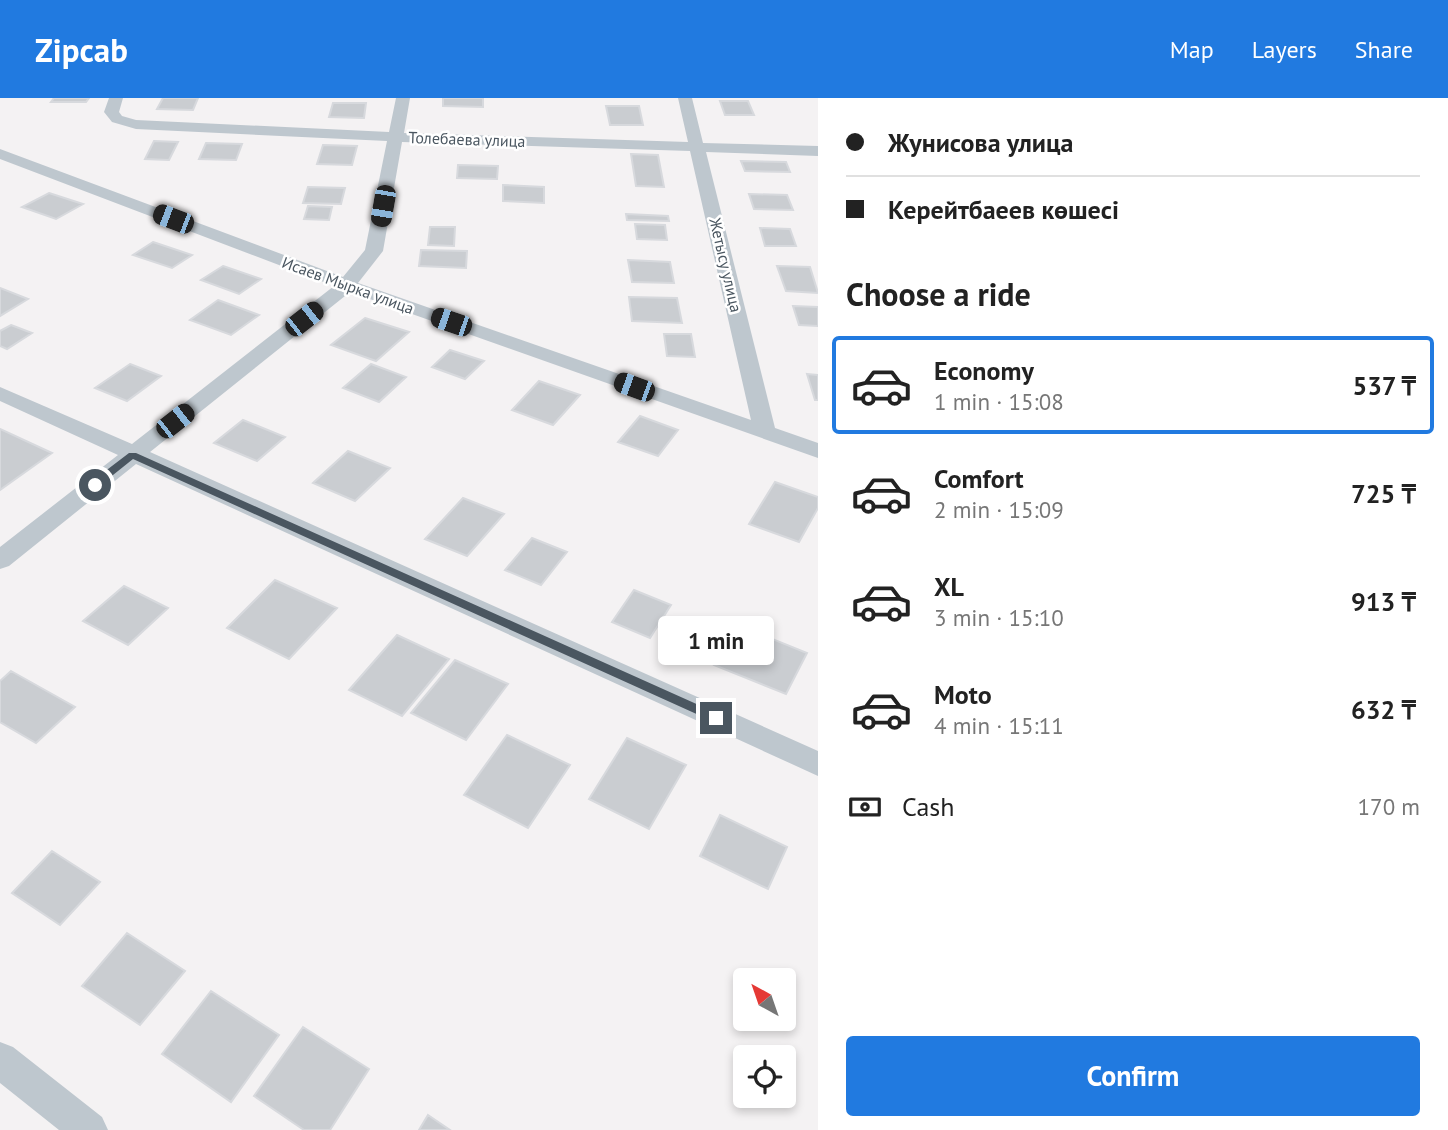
<!DOCTYPE html>
<meta charset="utf-8">
<style>
body{margin:0;font-family:"PT Sans",sans-serif;background:#f6f6f6;color:#222;height:100vh;display:flex;flex-direction:column;font-size:26px;white-space:nowrap}
*{box-sizing:border-box;margin:0}
p{font-size:23px;color:#767676}
.icon{flex:none;width:38px;height:38px;fill:none;stroke:currentColor;stroke-width:2;stroke-linecap:round;stroke-linejoin:round}
.map{position:relative;flex:1;overflow:hidden}
.sheet{display:flex;flex-direction:column;background:#fff;width:630px}
.sheet>*{flex:none}
.banner{display:grid;align-content:center;height:154px;padding:0 28px;background:#fff}
.needle{width:46px;rotate:320deg}
.tools{position:absolute;left:733px;top:870px;display:grid;gap:14px}
.tools a{display:grid;place-items:center;width:63px;height:63px;border-radius:7px;background:#fff;box-shadow:0 4px 10px #0003;font-size:35px}
.end{position:absolute;width:32px;height:32px;margin:-16px;border:9px solid #4a5660;background:#fff;box-shadow:0 0 0 4px #fff}
.from{border-radius:50%}
.bubble{position:absolute;height:49px;border-radius:7px;background:#fff;box-shadow:0 4px 10px #0003;font-size:23px;font-weight:800;line-height:49px;text-align:center}
.car{position:absolute;width:21px;height:42px;margin:-21px -10px;border-radius:9px;box-shadow:0 0 5px 2px #0007;background:linear-gradient(#222 24%,#8ab4d8 0 40%,#222 0 76%,#8ab4d8 0 86%,#222 0)}
.banner b{display:flex;align-items:center;gap:24px;height:66px;font-size:26px}
.banner b+b{border-top:2px solid #e0e0e0}
.banner i{width:18px;height:18px;background:#222}
ul{padding:0;list-style:none}
li{display:flex;align-items:center;gap:21px;height:98px;margin:0 14px 10px;padding:0 14px;border:4px solid transparent;border-radius:7px}
li div{flex:1}
li b{display:block;font-size:26px}
li em{font-style:normal;font-weight:800}
li.active{border-color:#217ae0}
li>.icon{width:63px;height:63px;stroke-width:1.5}
h2{padding:0 28px;font-size:32px;line-height:84px}
.pay{display:flex;align-items:center;gap:18px;height:77px;padding:0 28px;font-size:26px}
.pay p{margin-inline-start:auto}
.primary-button{display:flex;gap:14px;margin-top:auto;padding:14px 28px}
.primary-button a{flex:1;height:80px;border-radius:7px;background:#217ae0;color:#fff;font-size:28px;font-weight:800;line-height:80px;text-align:center}
header{display:flex;align-items:center;gap:42px;box-sizing:border-box;height:98px;padding:0 35px;background:#217ae0;color:#fff}
header strong{font-size:33px}
nav{display:flex;gap:38px;margin-inline-start:auto;font-size:24px}
main{display:flex;flex:1;min-height:0}
.map>svg:first-child{display:block}
</style>
<header>
<strong>Zipcab</strong>
<nav><a>Map</a><a>Layers</a><a>Share</a></nav>
</header>
<main>
<div class="map">
<svg width="818" height="1032" viewBox="0 0 818 1032">
<rect width="100%" height="100%" fill="#f4f2f3"/>
<!-- building -->
<path fill="#cacdd1" stroke="#d7d9dd" stroke-width="2" d="M54,0h35l-3,4h-35z
M163,0h35l-5,12 -36,-1z
M443,0h40v9l-40,-1z
M720,3h28l6,14h-29z
M333,5h33l-2,15 -35,-1z
M606,8h33l4,19h-33z
M154,43l24,1 -9,18 -24,-1z
M206,45l36,1 -6,16 -37,-1z
M323,47l34,1 -5,19 -35,-1z
M631,56l27,1 6,32 -28,-1z
M741,63l45,1 4,10 -45,-1z
M458,67l40,1 -1,13 -40,-1z
M503,87l41,2v16l-41,-2z
M308,89l37,1 -4,16 -38,-1z
M49,95l34,11 -27,15 -34,-12z
M749,96l38,1 6,15 -39,-1z
M308,108l24,1 -3,13 -25,-1z
M626,116l42,2 1,5 -42,-1z
M635,126l30,1 2,15 -30,-1z
M430,129h25l-1,19 -26,-1z
M760,130l30,1 6,17h-31z
M153,144l39,13 -20,13 -39,-13z
M421,152l46,1 -1,17 -47,-2z
M628,162l42,2 4,21 -42,-1z
M223,168l38,13 -22,15 -38,-14z
M777,168l33,1 8,26 -32,-2z
M0,190l28,11 -28,17z
M629,199l48,1 5,25 -50,-2z
M218,202l41,15 -28,20 -41,-15z
M793,208l25,1v19l-19,-1z
M365,220l44,14 -33,29 -45,-16z
M11,227l21,8 -25,16 -7,-3v-15z
M664,236h27l4,23 -28,-1z
M450,252l34,11 -19,18 -33,-12z
M130,266l31,12 -34,25 -32,-13z
M371,266l35,13 -27,25 -36,-14z
M807,276l11,1v25h-3z
M539,283l41,14 -27,30 -41,-15z
M640,318l38,14 -20,26 -40,-14z
M243,322l42,17 -28,24 -43,-18z
M0,331l52,24 -52,37z
M348,353l42,17 -35,33 -42,-18z
M775,384l43,15v11l-19,34 -50,-18z
M463,400l41,16 -37,42 -42,-17z
M532,440l35,14 -26,33 -36,-15z
M275,482l62,28 -48,51 -62,-31z
M124,488l44,22 -40,37 -45,-24z
M634,492l37,15 -21,33 -38,-16z
M738,527l69,28 -21,41 -72,-29z
M397,537l52,24 -47,57 -53,-26z
M455,562l53,24 -42,56 -55,-27z
M11,573l64,36 -39,36 -36,-21v-41z
M507,637l63,30 -42,63 -64,-33z
M627,640l59,27 -37,64 -60,-30z
M720,717l67,32 -19,42 -68,-33z
M52,753l48,31 -40,43 -48,-32z
M127,835l58,38 -45,54 -58,-39z
M211,893l68,44 -48,67 -69,-48z
M303,929l66,42 -39,61h-26l-50,-34z
M428,1017l22,15h-31z"/>
<g fill="none" stroke-linecap="round" stroke-linejoin="round">
<!-- minor -->
<path fill="#bec7ce" fill-rule="evenodd" d="M109,0h14l-4,14 3,4 14,4 253,12 7,-34h14l-6,35 284,9 -10,-44h14l11,45 115,3v10l-112,-4 69,276 43,15v15l-468,-166 -200,160 668,299v25l-682,-312 -127,102 -9,3v-22l118,-92 -118,-54v-14l132,57 202,-158 -334,-127v-10l343,128 22,-27 22,-109 -251,-12 -24,-7 -8,-10zM402,44l288,9 61,269 -393,-137 25,-32z
M0,944l13,5 89,70 6,13h-49l-59,-47z"/>
</g>
<!-- route -->
<path fill="#4a5660" d="M129,355h7l585,262 2,3 -7,5 -4,-2 -579,-262 -35,28h-7v-5z"/>
<g text-anchor="middle" stroke-width="5" stroke-linejoin="round" paint-order="stroke">
<!-- far-street labels -->
<g font-size="16" fill="#4a5660" stroke="#fff">
<text transform="translate(467 41) rotate(2)" y="6">Толебаева улица</text>
<text transform="translate(726 167) rotate(77)" y="6">Жетысу улица</text>
<text transform="translate(348 187) rotate(20)" y="6">Исаев Мырка улица</text>
</g>
</g>
</svg>
<div class="tools">
<a><svg class="needle" viewBox="-14 -14 28 28"><path d="M0-13l5 13h-10z" fill="#e53935"/><path d="M0 13l5-13h-10z" fill="#767676"/></svg></a>
<a><svg class="icon" aria-label="locate" viewBox="0 0 24 24"><circle cx="12" cy="12" r="6"/><path d="M12 2v4M12 18v4M2 12h4M18 12h4"/></svg></a>
</div>
<i class="end from" style="left:95px;top:387px"></i>
<i class="end" style="left:716px;top:620px"></i>
<div class="bubble" style="left:658px;top:518px;width:116px">1 min</div>
<i class="car" style="left:383px;top:108px;rotate:190deg"></i>
<i class="car" style="left:173px;top:121px;rotate:291deg"></i>
<i class="car" style="left:304px;top:221px;rotate:52deg"></i>
<i class="car" style="left:451px;top:224px;rotate:289deg"></i>
<i class="car" style="left:634px;top:289px;rotate:290deg"></i>
<i class="car" style="left:175px;top:323px;rotate:52deg"></i>
</div>
<section class="sheet">
<div class="banner">
<b><i class="from"></i>Жунисова улица</b>
<b><i></i>Керейтбаеев көшесі</b>
</div>
<h2>Choose a ride</h2>
<ul>
<li class="active"><svg class="icon" aria-label="car" viewBox="0 0 24 24"><path d="M5 17H2v-5l4-1 3-4h7l3 4 3 1v5h-3M9 17h6M6 11h13"/><circle cx="7" cy="17" r="2"/><circle cx="17" cy="17" r="2"/></svg><div><b>Economy</b><p>1 min · 15:08</p></div><em>537 ₸</em></li>
<li><svg class="icon" aria-label="car" viewBox="0 0 24 24"><path d="M5 17H2v-5l4-1 3-4h7l3 4 3 1v5h-3M9 17h6M6 11h13"/><circle cx="7" cy="17" r="2"/><circle cx="17" cy="17" r="2"/></svg><div><b>Comfort</b><p>2 min · 15:09</p></div><em>725 ₸</em></li>
<li><svg class="icon" aria-label="car" viewBox="0 0 24 24"><path d="M5 17H2v-5l4-1 3-4h7l3 4 3 1v5h-3M9 17h6M6 11h13"/><circle cx="7" cy="17" r="2"/><circle cx="17" cy="17" r="2"/></svg><div><b>XL</b><p>3 min · 15:10</p></div><em>913 ₸</em></li>
<li><svg class="icon" aria-label="car" viewBox="0 0 24 24"><path d="M5 17H2v-5l4-1 3-4h7l3 4 3 1v5h-3M9 17h6M6 11h13"/><circle cx="7" cy="17" r="2"/><circle cx="17" cy="17" r="2"/></svg><div><b>Moto</b><p>4 min · 15:11</p></div><em>632 ₸</em></li>
</ul>
<div class="pay"><svg class="icon" aria-label="cash" viewBox="0 0 24 24"><path d="M3 7h18v10H3z"/><circle cx="12" cy="12" r="2"/></svg>Cash<p>170 m</p></div>
<div class="primary-button"><a>Confirm</a></div>
</section>
</main>
